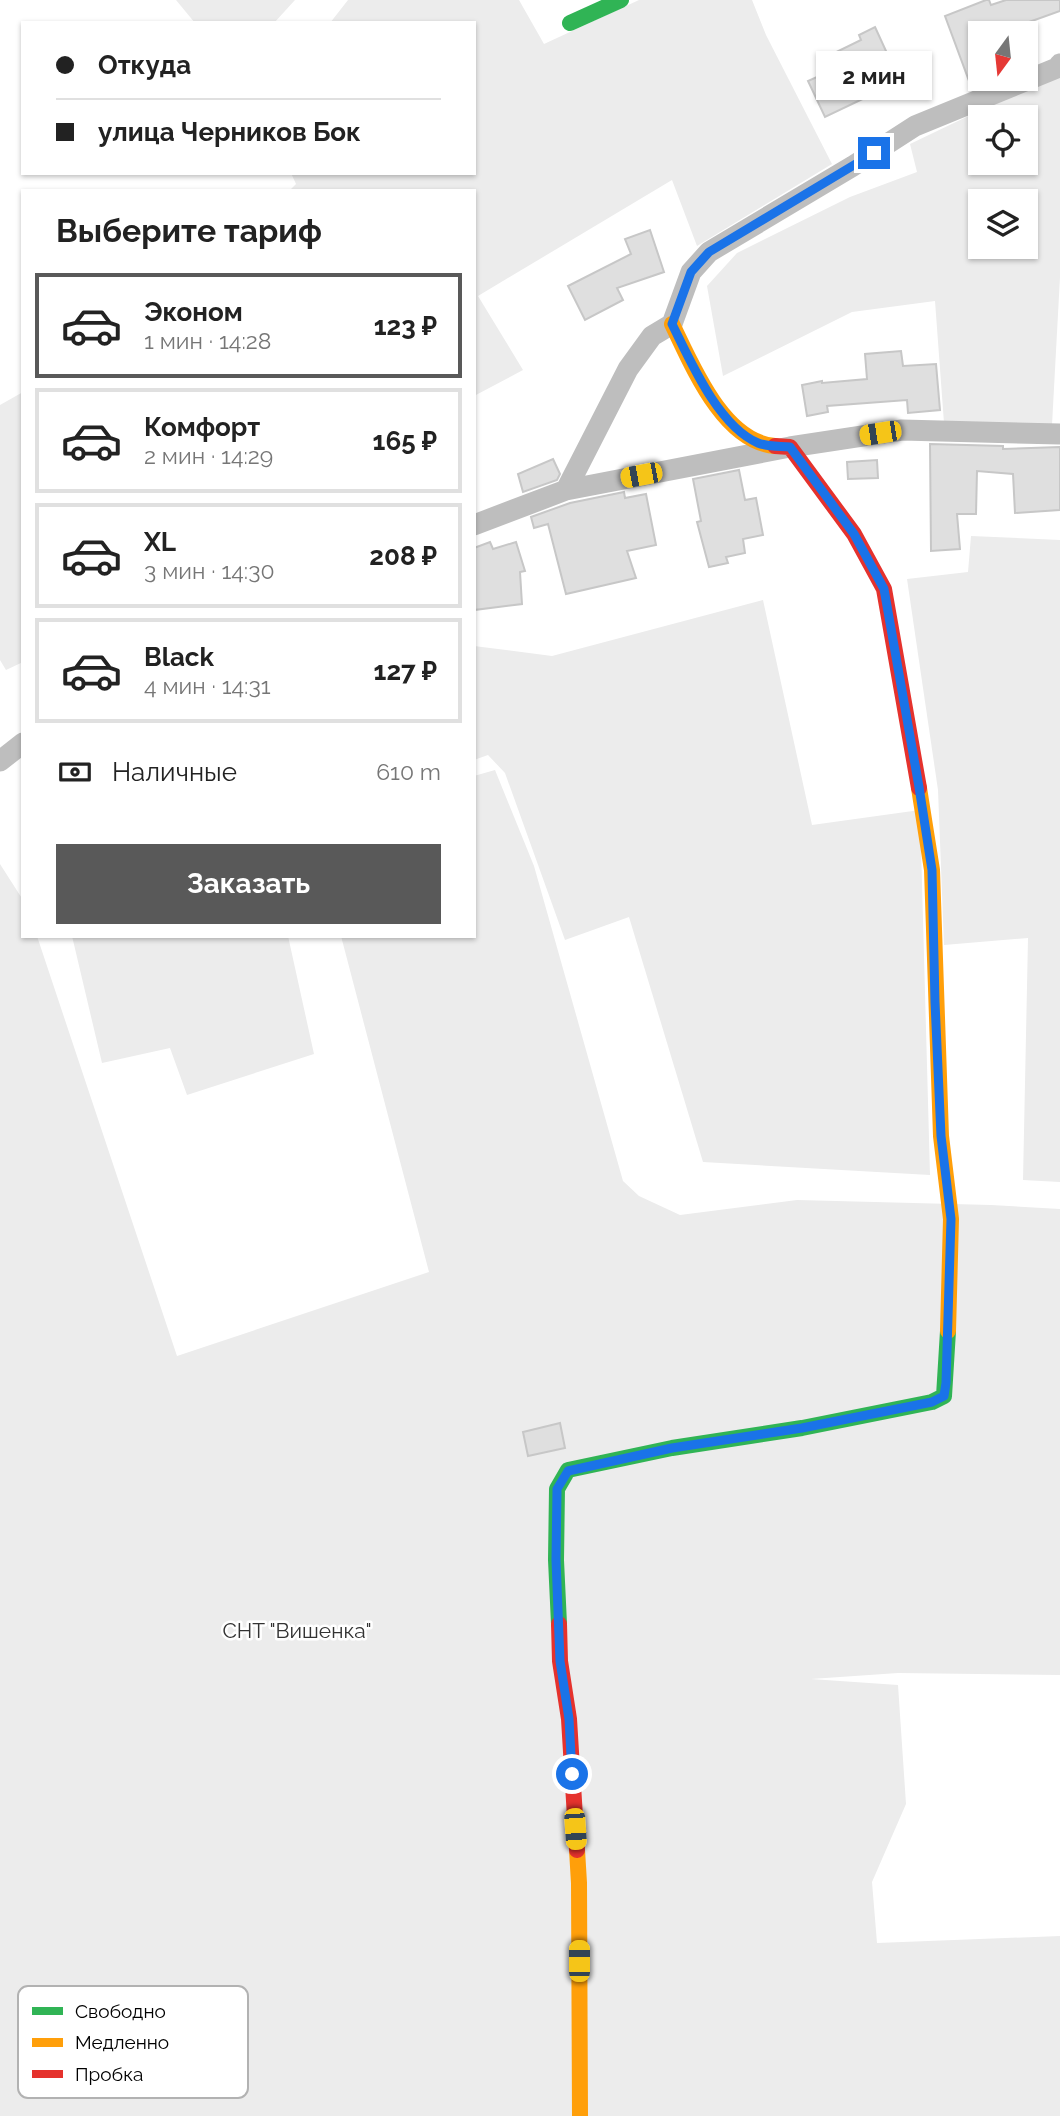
<!DOCTYPE html>
<html lang="ru">
<meta charset="utf-8">
<style>
body{margin:0;font-family:Raleway,sans-serif;background:#f2f2f2;color:#222;height:100vh;display:flex;flex-direction:column;font-size:26px;white-space:nowrap}
*{box-sizing:border-box;margin:0}
p{font-size:23px;color:#767676}
.icon{flex:none;width:38px;height:38px;fill:none;stroke:currentColor;stroke-width:2;stroke-linecap:round;stroke-linejoin:round}
.map{position:relative;flex:1;overflow:hidden}
.sheet{position:absolute;left:21px;top:189px;width:455px;height:749px;display:flex;flex-direction:column;background:#fff;border-radius:0px;box-shadow:0 2px 5px #0004}
.sheet>*{flex:none}
.banner{position:absolute;left:21px;top:21px;width:455px;height:154px;border-radius:0px;box-shadow:0 2px 5px #0004;display:grid;align-content:center;height:154px;padding:0 35px;background:#fff}
.needle{width:46px;rotate:195deg}
.tools{position:absolute;left:968px;top:21px;display:grid;gap:14px}
.tools a{display:grid;place-items:center;width:70px;height:70px;border-radius:0px;background:#fff;box-shadow:0 2px 5px #0004;font-size:35px}
.end{position:absolute;width:32px;height:32px;margin:-16px;border:9px solid #1a73e8;background:#fff;box-shadow:0 0 0 4px #fff}
.from{border-radius:50%}
.bubble{position:absolute;height:49px;border-radius:0px;background:#fff;box-shadow:0 2px 5px #0004;font-size:23px;font-weight:700;line-height:49px;text-align:center}
.car{position:absolute;width:21px;height:42px;margin:-21px -10px;border-radius:9px;box-shadow:0 0 5px 2px #0007;background:linear-gradient(#f5c518 24%,#345 0 40%,#f5c518 0 76%,#345 0 86%,#f5c518 0)}
.banner b{display:flex;align-items:center;gap:24px;height:66px;font-size:26px}
.banner b+b{border-top:2px solid #e0e0e0}
.banner i{width:18px;height:18px;background:#222}
ul{padding:0;list-style:none}
li{display:flex;align-items:center;gap:21px;height:105px;margin:0 14px 10px;padding:0 21px;border:4px solid #e0e0e0;border-radius:0px}
li div{flex:1}
li b{display:block;font-size:26px}
li em{font-style:normal;font-weight:700}
li.current{border-color:#595959}
li>.icon{width:63px;height:63px;stroke-width:1.5}
h2{padding:0 35px;font-size:32px;line-height:84px}
.pay{display:flex;align-items:center;gap:18px;height:77px;padding:0 35px;font-size:26px}
.pay p{margin-inline-start:auto}
.action{display:flex;gap:14px;margin-top:auto;padding:14px 35px}
.action a{flex:1;height:80px;border-radius:0px;background:#595959;color:#fff;font-size:28px;font-weight:700;line-height:80px;text-align:center}
.map>svg:first-child{display:block}
</style>
<div class="map">
<svg width="1060" height="2116" viewBox="0 0 1060 2116">
<rect width="100%" height="100%" fill="#fff"/>
<!-- green -->
<path fill="#ececec" fill-rule="evenodd" d="M176,0h119l-21,23h-79z
M348,0h171l25,44 95,-44h113l14,35 66,129 -135,82 -25,-66 -194,116 45,74 -49,26v-205h-185l7,-7 -5,-11h183v-150h-144z
M1060,72v205l-8,148 -108,-2 -9,-122 -83,11 -129,64 -16,-90 30,-33 113,-56 67,-25 -7,-28zM980,117h46v46h-46zM980,201h46v46h-46z
M23,392v270l-17,8 -6,-10v-255z
M971,536l89,4v642l-37,-2 5,-242 -84,7 -6,-155 -31,-211 61,-7z
M763,600l49,225 108,-15 10,365 -227,-13 -74,-245 -64,23 -60,-167 -17,-18 -14,5v-114l78,10z
M495,770l39,96 89,315 16,15 41,19 117,-15 194,5 69,4v466l-162,-2 -87,6 87,6 8,119 -34,78 5,61 183,-7v180h-1060v-1252l23,36v36h14l140,420 252,-84 -88,-336h133v-160z
M72,936h216l26,118 -127,41 -17,-47 -68,15z"/>
<!-- building -->
<path fill="#dfdfdf" stroke="#c7c7c7" stroke-width="2" d="M986,0h3l2,5 15,-5h54v11l-42,15 2,7h-40l-1,52 -7,4 -27,-73z
M875,27l22,48 -29,14 3,6 -46,22 -17,-36 18,-8 -6,-13 41,-20 -2,-5z
M650,230l14,42 -47,16 6,12 -38,20 -17,-34 63,-32 -6,-15z
M901,351l2,15 33,-2 4,46 -32,3 -1,-13 -80,6 1,6 -21,4 -5,-31 20,-4v2l45,-4 -2,-25z
M930,444l73,2v3l57,-2v63l-45,3 -2,-39 -36,-3 -1,43h-19l3,35 -29,2z
M553,459l7,15 -3,6 -34,12 -5,-18z
M877,460l1,18 -30,1 -1,-17z
M739,470l6,30 11,-2 7,37 -20,4 2,14 -19,4 2,6 -19,4 -12,-45 4,-1 -8,-42z
M624,492l1,6 21,-4 10,51 -29,6 9,27 -70,16 -18,-70 -14,4 -3,-11 39,-14z
M490,542l3,7 23,-7 9,29 -5,1 2,32 -48,6v-62z
M560,1423l5,25 -37,8 -5,-24z"/>
<g fill="none" stroke-linecap="round" stroke-linejoin="round">
<!-- street -->
<path stroke="#bebebe" stroke-width="21" d="M566,490l62,-121 24,-33 20,-12 19,-52 18,-20 144,-86 62,-40 142,-58 3,-4
M474,525l92,-35 224,-43 112,-17 158,4
M0,761l23,-18"/>
<!-- fast -->
<path stroke="#30b455" stroke-width="16" d="M570,23l51,-23
M559,1624l-3,-64 1,-71 11,-19 104,-22 130,-20 130,-26 12,-6 4,-65"/>
<!-- slow -->
<path stroke="#ff9f0a" stroke-width="16" d="M672,324c20,41 51,118 103,122
M919,788l13,82 9,266 10,83 -3,112
M577,1850l2,33 1,233"/>
<!-- jam -->
<path stroke="#e5322d" stroke-width="16" d="M775,446l15,1 64,87 30,55 35,199
M559,1624l1,37 9,58 8,131"/>
</g>
<g fill="none" stroke-linecap="round" stroke-linejoin="round">
<!-- route -->
<path stroke="#1a73e8" stroke-width="9" d="M572,1774l-3,-55 -9,-58 -4,-101 1,-71 11,-18 104,-23 130,-20 130,-26 12,-6 2,-13 5,-164 -10,-83 -6,-134 -3,-132 -13,-83 -35,-198 -30,-55 -64,-87c-11,-1 -22,0 -32,-4 -40,-17 -68,-83 -86,-119l19,-52 18,-20 165,-99"/>
</g>
<g text-anchor="middle" stroke-width="5" stroke-linejoin="round" paint-order="stroke">
<!-- park labels -->
<g font-size="21" fill="#333" stroke="#fff">
<text x="297" y="1638">СНТ "Вишенка"</text>
</g>
</g>
<!-- legend -->
<rect x="18" y="1986" width="230" height="112" rx="10" fill="#fff" stroke="#b2b2b2" stroke-width="2"/>
<rect x="32" y="2007" width="31" height="8" fill="#30b455"/>
<rect x="32" y="2038" width="31" height="9" fill="#ff9f0a"/>
<rect x="32" y="2070" width="31" height="8" fill="#e5322d"/>
<g font-size="19" fill="#000">
<text x="75" y="2018">Свободно</text>
<text x="75" y="2049">Медленно</text>
<text x="75" y="2081">Пробка</text>
</g>
</svg>
<div class="tools">
<a><svg class="needle" viewBox="-14 -14 28 28"><path d="M0-13l5 13h-10z" fill="#e53935"/><path d="M0 13l5-13h-10z" fill="#767676"/></svg></a>
<a><svg class="icon" aria-label="locate" viewBox="0 0 24 24"><circle cx="12" cy="12" r="6"/><path d="M12 2v4M12 18v4M2 12h4M18 12h4"/></svg></a>
<a><svg class="icon" aria-label="layers" viewBox="0 0 24 24"><path d="M12 4l9 5-9 5-9-5zM3 14l9 5 9-5"/></svg></a>
</div>
<i class="end from" style="left:572px;top:1774px"></i>
<i class="end" style="left:874px;top:153px"></i>
<div class="bubble" style="left:816px;top:51px;width:116px">2 мин</div>
<i class="car" style="left:880px;top:433px;rotate:261deg"></i>
<i class="car" style="left:641px;top:475px;rotate:259deg"></i>
<i class="car" style="left:575px;top:1829px;rotate:176deg"></i>
<i class="car" style="left:579px;top:1961px;rotate:0deg"></i>
<div class="banner">
<b><i class="from"></i>Откуда</b>
<b><i></i>улица Черников Бок</b>
</div>
<section class="sheet">
<h2>Выберите тариф</h2>
<ul>
<li class="current"><svg class="icon" aria-label="car" viewBox="0 0 24 24"><path d="M5 17H2v-5l4-1 3-4h7l3 4 3 1v5h-3M9 17h6M6 11h13"/><circle cx="7" cy="17" r="2"/><circle cx="17" cy="17" r="2"/></svg><div><b>Эконом</b><p>1 мин · 14:28</p></div><em>123 ₽</em></li>
<li><svg class="icon" aria-label="car" viewBox="0 0 24 24"><path d="M5 17H2v-5l4-1 3-4h7l3 4 3 1v5h-3M9 17h6M6 11h13"/><circle cx="7" cy="17" r="2"/><circle cx="17" cy="17" r="2"/></svg><div><b>Комфорт</b><p>2 мин · 14:29</p></div><em>165 ₽</em></li>
<li><svg class="icon" aria-label="car" viewBox="0 0 24 24"><path d="M5 17H2v-5l4-1 3-4h7l3 4 3 1v5h-3M9 17h6M6 11h13"/><circle cx="7" cy="17" r="2"/><circle cx="17" cy="17" r="2"/></svg><div><b>XL</b><p>3 мин · 14:30</p></div><em>208 ₽</em></li>
<li><svg class="icon" aria-label="car" viewBox="0 0 24 24"><path d="M5 17H2v-5l4-1 3-4h7l3 4 3 1v5h-3M9 17h6M6 11h13"/><circle cx="7" cy="17" r="2"/><circle cx="17" cy="17" r="2"/></svg><div><b>Black</b><p>4 мин · 14:31</p></div><em>127 ₽</em></li>
</ul>
<div class="pay"><svg class="icon" aria-label="cash" viewBox="0 0 24 24"><path d="M3 7h18v10H3z"/><circle cx="12" cy="12" r="2"/></svg>Наличные<p>610 m</p></div>
<div class="action"><a>Заказать</a></div>
</section>
</div>
